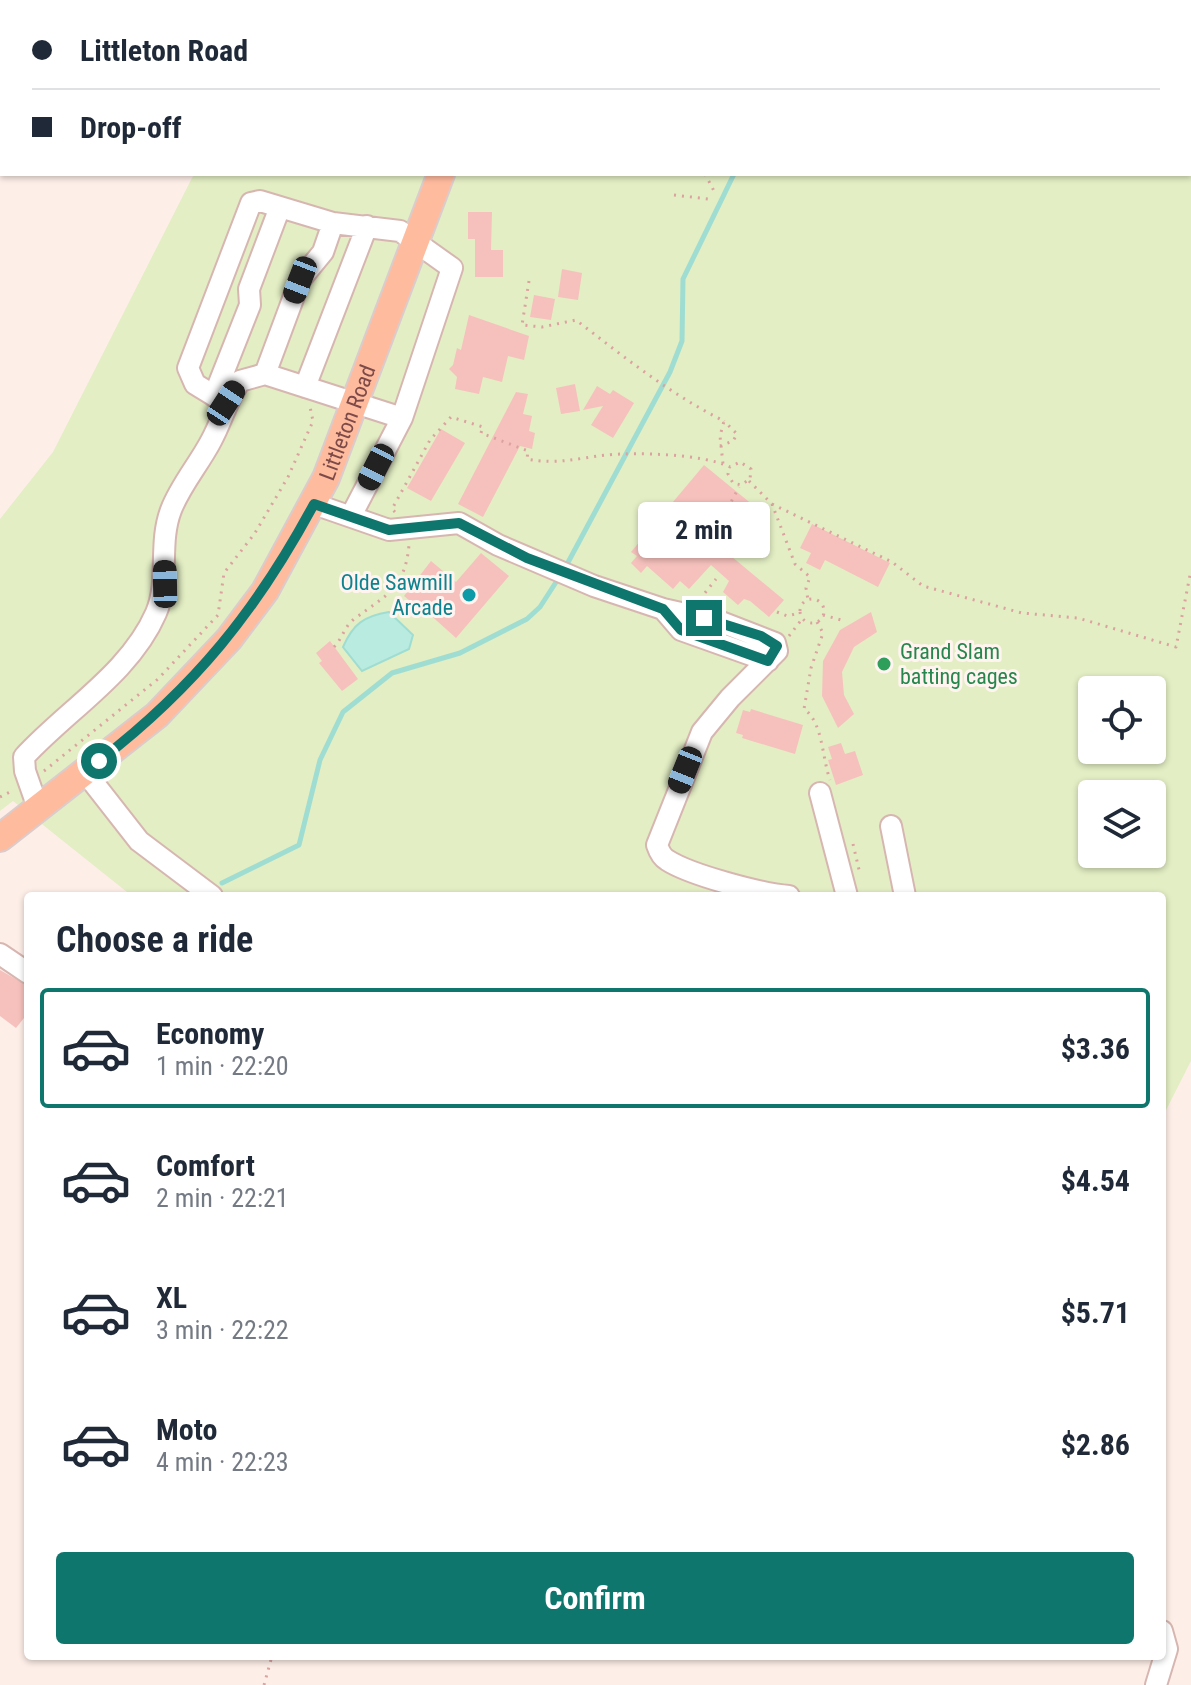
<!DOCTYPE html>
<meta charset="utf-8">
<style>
body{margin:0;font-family:"Roboto Condensed",sans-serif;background:#f2f2f3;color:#1f2937;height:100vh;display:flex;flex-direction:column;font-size:30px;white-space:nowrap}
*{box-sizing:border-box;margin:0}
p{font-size:26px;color:#747a83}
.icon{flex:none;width:44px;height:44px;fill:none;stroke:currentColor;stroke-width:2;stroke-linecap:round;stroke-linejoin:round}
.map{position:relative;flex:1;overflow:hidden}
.drawer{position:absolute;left:24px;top:892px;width:1142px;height:768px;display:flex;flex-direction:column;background:#fff;border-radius:8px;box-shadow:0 2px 6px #0004}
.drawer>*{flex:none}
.banner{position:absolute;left:0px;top:0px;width:1192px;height:176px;box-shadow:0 2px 6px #0004;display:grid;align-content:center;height:176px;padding:0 32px;background:#fff}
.tools{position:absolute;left:1078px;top:676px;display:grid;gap:16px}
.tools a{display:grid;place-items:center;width:88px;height:88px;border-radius:8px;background:#fff;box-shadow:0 2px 6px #0004;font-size:40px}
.end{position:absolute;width:36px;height:36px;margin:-18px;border:10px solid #0f766e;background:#fff;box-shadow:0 0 0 4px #fff}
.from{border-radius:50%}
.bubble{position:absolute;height:56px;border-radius:8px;background:#fff;box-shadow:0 2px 6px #0004;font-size:26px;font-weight:700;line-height:56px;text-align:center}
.car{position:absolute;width:24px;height:48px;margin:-24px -12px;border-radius:10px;box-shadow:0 0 6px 2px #0007;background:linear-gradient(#222 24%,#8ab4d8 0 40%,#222 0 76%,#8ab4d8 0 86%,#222 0)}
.banner b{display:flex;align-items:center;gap:28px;height:76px;font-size:30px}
.banner b+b{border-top:2px solid #e0e1e3}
.banner i{width:20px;height:20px;background:#1f2937}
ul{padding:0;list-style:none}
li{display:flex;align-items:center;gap:24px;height:120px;margin:0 16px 12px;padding:0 16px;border:4px solid transparent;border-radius:8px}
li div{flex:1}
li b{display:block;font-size:30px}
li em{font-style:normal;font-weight:700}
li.selected{border-color:#0f766e}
li>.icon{width:72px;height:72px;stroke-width:1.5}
h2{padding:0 32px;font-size:36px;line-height:96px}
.primary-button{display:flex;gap:16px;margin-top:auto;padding:16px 32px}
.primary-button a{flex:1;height:92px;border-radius:8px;background:#0f766e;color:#fff;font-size:32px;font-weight:700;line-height:92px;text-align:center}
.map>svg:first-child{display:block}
</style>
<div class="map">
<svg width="1191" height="1685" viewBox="0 0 1191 1685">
<rect width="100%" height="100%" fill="#feeee8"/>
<!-- green -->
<path fill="#e3eec4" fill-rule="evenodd" d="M282,0h909v1061l-29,57v-222h-1030l-119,-95 -13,10v-292l53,-67 141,-278h996v-172zM1092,690h60v60h-60zM1092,794h60v60h-60z"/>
<!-- water -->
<path fill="#baebe1" stroke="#9fddd2" stroke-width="2" d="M389,612l24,23 -4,14 -47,22 -19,-24c10,-23 21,-31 46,-35z"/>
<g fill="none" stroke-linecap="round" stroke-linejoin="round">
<!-- stream -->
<path stroke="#9fddd2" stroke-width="5" d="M660,0l2,2
M565,568l105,-196 12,-31 1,-62 51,-105
M222,883l77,-38 21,-85 23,-48 49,-39 68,-20 67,-34 13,-12 20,-31
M136,896h12
M188,896h1"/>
</g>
<!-- building -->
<path fill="#f6c1bd" d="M468,212h24l-1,38h12v27h-28v-38h-7z
M562,269l20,4 -4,27 -20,-3z
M534,295l21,4 -4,21 -21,-3z
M469,315l60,21 -5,24 -16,-4 -6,26 -19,-5 -4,17 -24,-5 2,-12 -8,-8 4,-4 4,-17 4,2z
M575,384l5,27 -19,3 -5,-26z
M597,386l13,8 3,-4 21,13 -21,35 -22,-13 12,-19 -20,4z
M516,392l12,2 -5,20 9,2 -3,15 6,2 -3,16 -12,-3 -37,71 -25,-13z
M441,429l24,14 -34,58 -24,-13z
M704,465l55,45 -14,15 -21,-19 -22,26 82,68 -15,17 -19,-16 -6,-2 -6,6 -15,-13 6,-11 -18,-16 -22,24 -9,-8 -7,8 -26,-23 -6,7 -10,-10 6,-7 -6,-4z
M812,524l78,39 -12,24 -53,-27 -5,10 -14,-7 5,-10 -11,-5z
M481,553l28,23 -53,62 -39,-35 -2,2 -11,-9 27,-35 25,21z
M871,612l6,20 -23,15 -12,25 2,23 10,19 -16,14 -16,-32 1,-35 17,-31z
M330,641l28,38 -16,12 -23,-28 3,-2 -6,-8z
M751,709l52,16 -8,29 -53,-16 1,-3 -7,-2 7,-23 7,2z
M841,743l4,11 10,-3 8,24 -27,10 -8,-25 4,-1 -4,-12z
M0,970l28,16v27l-12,15 -16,-12z"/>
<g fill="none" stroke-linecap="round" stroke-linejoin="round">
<!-- minor casing -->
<g stroke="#d7b6b1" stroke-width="24">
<path id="minor" d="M333,223l67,8 52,37 -50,150 -137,-44 35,-94 23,-28z
M305,387l62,-161
M214,396l36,-91 -1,-16 31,-82
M226,403l-31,-19 -7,-16 63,-165 9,-2 73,22
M314,504l75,26 70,-7 39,22 96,41 69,23 58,13 54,21 2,8 -47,47 -28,34 -45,113c2,6 5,12 10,15 23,15 95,34 122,36
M351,516l51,-98
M663,609l18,21 87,31
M85,772l54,69 73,55
M820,793l27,103
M38,808l-13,-37 -1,-14c43,-47 106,-84 132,-144 14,-33 2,-69 15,-103 9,-24 28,-46 40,-69 11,-20 16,-41 29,-60l25,-7
M891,826l14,70
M0,954l28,19
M1156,1685l11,-36 -5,-18"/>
</g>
<!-- major casing -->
<g stroke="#dacccc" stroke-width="30">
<g id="major">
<path d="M507,2v-2"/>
<path id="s1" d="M0,838l157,-123 72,-76 36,-48 61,-113 115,-304"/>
</g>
</g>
<!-- path -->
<path stroke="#dca29f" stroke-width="3" stroke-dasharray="2 6" stroke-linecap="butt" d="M616,2l4,-2
M705,174l9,17
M674,195l34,4
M529,281l-7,44 20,2 34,-7c48,37 94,74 148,101l-4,15 3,28
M720,446l13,-5 4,-7 -13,-13
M749,481l23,23 23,60 15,13 -4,11 2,12
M772,504l120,58 31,24 99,27 56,5 98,29 15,-77
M662,509l12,11
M395,512l-3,-3 38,-69 21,-23 32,10 -2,6 47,18 -1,8c32,6 49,-1 80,-4 30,-3 96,-1 123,12l10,-5 11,7 -1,10 -9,6 -8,-2 -5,-9 2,-7
M693,534l9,7
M697,545l26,-28 16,-30
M700,599l16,-20
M800 611a12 12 0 1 1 24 0a12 12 0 1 1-24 0Z
M777,612l10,4 13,-3
M823,615l18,5
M817,622l6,11 -12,35 -7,41c19,13 18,49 26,71
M789,636l13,-17
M334,647c8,-8 11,-21 19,-27 31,-24 52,-30 56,-75
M44,771l114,-92 60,-64 6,-42 31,-40 33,-56 25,-56 -3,-14
M0,797l14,-7
M853,844l7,30
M264,1685l8,-29"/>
<!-- minor -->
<use href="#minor" stroke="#fff" stroke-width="20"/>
<!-- major -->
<use href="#major" stroke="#ffbb9e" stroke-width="26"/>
</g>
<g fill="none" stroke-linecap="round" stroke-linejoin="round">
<!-- route -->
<path stroke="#0f766e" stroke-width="10" d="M99,761c96,-74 158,-151 215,-257l75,26 70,-7 68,35 136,51 18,21 87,31 9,-15 -16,-10 -57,-18"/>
</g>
<!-- markers -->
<circle fill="#0f9aa8" stroke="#fff4f0" stroke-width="3" cx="469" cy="595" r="8"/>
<circle fill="#2e9e5b" stroke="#fff4f0" stroke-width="3" cx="884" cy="664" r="8"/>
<g text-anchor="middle" stroke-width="6" stroke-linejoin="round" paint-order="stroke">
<!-- street labels -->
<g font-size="22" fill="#7c4a48" stroke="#fff4f0">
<text dy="8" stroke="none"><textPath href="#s1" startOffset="552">Littleton Road</textPath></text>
</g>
<!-- culture labels -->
<g font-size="22" fill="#0d838f" stroke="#fff4f0" text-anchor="end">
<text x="453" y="590">Olde Sawmill<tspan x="453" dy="25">Arcade</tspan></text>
</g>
<!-- leisure labels -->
<g font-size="22" fill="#27864d" stroke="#fff4f0" text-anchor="start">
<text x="900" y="659">Grand Slam<tspan x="900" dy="25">batting cages</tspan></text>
</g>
</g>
</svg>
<div class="tools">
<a><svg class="icon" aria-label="locate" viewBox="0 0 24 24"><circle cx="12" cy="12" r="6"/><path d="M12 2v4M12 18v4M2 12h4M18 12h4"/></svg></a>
<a><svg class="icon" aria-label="layers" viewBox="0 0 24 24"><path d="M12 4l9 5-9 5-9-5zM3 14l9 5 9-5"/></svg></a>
</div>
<i class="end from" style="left:99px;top:761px"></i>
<i class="end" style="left:704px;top:618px"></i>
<div class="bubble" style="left:638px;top:502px;width:132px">2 min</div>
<i class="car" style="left:300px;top:280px;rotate:201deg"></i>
<i class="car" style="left:226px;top:403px;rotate:33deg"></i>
<i class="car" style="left:376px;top:467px;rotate:207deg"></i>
<i class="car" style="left:165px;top:584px;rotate:359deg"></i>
<i class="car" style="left:685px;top:770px;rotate:202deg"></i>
<div class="banner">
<b><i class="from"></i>Littleton Road</b>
<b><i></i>Drop-off</b>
</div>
<section class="drawer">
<h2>Choose a ride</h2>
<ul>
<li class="selected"><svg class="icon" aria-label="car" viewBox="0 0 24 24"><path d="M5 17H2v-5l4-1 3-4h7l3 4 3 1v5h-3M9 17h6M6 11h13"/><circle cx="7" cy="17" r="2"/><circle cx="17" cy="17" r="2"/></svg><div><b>Economy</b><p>1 min · 22:20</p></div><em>$3.36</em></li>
<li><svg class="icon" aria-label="car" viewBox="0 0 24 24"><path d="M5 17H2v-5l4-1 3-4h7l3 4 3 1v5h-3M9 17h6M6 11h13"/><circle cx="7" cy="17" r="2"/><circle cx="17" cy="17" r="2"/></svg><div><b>Comfort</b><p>2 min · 22:21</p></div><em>$4.54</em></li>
<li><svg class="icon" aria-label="car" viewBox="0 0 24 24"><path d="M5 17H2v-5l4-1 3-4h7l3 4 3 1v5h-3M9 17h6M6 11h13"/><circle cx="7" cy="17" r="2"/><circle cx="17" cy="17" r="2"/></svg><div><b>XL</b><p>3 min · 22:22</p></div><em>$5.71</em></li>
<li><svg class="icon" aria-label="car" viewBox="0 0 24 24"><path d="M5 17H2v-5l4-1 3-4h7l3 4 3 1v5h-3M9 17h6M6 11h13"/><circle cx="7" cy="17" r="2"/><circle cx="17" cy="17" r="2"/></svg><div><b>Moto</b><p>4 min · 22:23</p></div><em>$2.86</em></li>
</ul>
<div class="primary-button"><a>Confirm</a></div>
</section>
</div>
